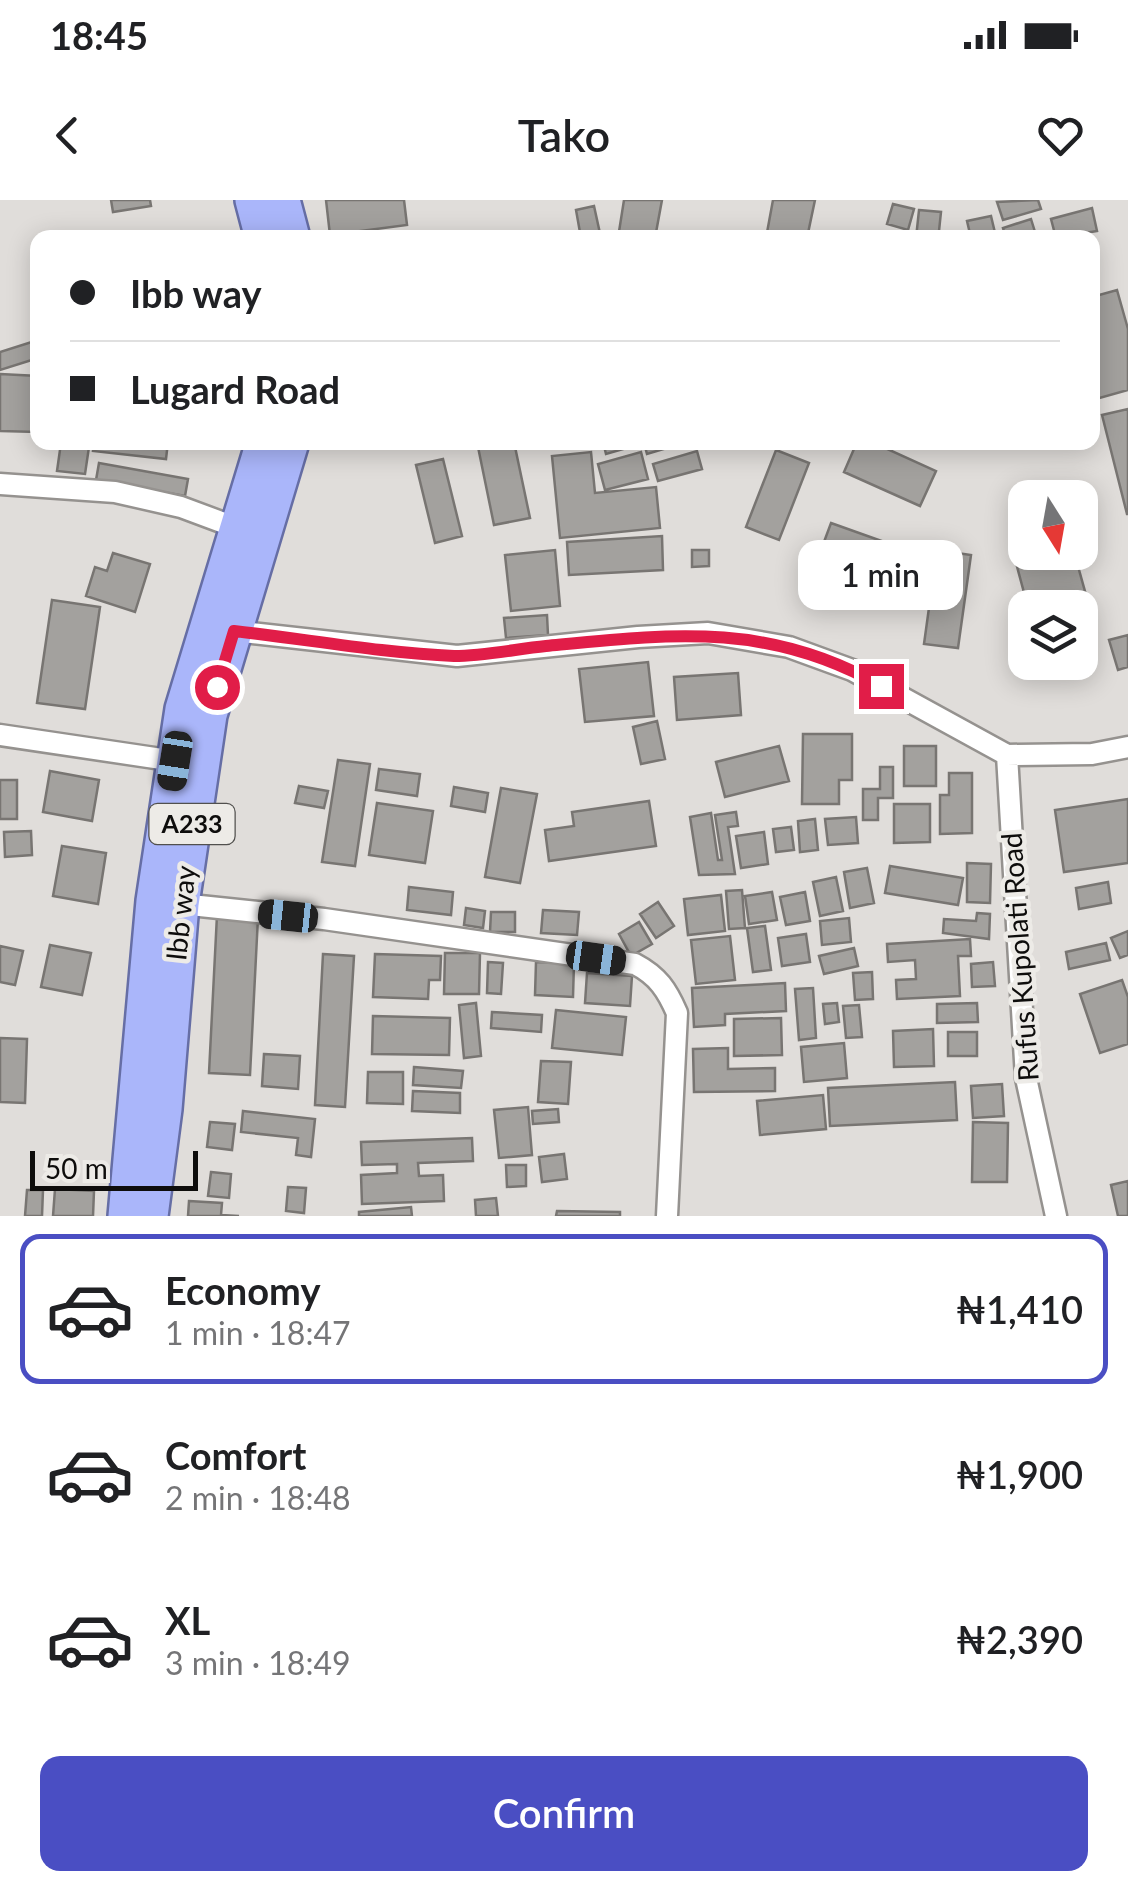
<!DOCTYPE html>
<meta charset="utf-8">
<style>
body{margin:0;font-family:Lato,sans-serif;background:#f6f6f6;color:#202124;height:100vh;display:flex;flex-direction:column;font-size:38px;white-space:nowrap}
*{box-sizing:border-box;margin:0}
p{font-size:32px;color:#757577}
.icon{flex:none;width:55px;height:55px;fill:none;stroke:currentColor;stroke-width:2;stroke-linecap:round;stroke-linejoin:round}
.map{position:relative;height:1016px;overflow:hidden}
.side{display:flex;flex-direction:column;background:#fff;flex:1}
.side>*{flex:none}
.guide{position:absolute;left:30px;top:30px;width:1070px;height:220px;border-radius:20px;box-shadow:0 5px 25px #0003;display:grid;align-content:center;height:220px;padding:0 40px;background:#fff}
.needle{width:65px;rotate:169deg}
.buttons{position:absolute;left:1008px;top:280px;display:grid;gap:20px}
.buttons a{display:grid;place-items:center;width:90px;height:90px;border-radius:20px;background:#fff;box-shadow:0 5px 25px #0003;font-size:50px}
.scale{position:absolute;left:30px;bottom:25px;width:168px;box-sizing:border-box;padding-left:10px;border:5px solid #0e0d0c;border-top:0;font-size:28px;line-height:35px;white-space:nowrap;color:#0e0d0c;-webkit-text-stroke:8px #edebe7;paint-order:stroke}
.end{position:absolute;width:45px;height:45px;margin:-22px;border:12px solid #e11d48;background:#fff;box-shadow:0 0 0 5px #fff}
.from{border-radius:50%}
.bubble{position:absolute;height:70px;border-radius:20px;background:#fff;box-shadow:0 5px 25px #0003;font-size:32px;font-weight:600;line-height:70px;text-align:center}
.car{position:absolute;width:30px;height:60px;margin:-30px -15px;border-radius:12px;box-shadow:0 0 8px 2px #0007;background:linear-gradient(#222 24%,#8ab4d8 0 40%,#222 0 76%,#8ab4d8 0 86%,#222 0)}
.guide b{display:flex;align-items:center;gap:35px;height:95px;font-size:38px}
.guide b+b{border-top:2px solid #e0e0e0}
.guide i{width:25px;height:25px;background:#202124}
ul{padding:18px 0 0;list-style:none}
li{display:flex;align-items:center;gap:30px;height:150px;margin:0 20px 15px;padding:0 20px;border:5px solid transparent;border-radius:20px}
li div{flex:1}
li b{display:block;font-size:38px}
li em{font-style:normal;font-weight:600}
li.current{border-color:#4a4ec3}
li>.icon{width:90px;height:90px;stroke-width:1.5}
.button{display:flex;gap:20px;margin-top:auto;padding:20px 40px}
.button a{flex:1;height:115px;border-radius:20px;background:#4a4ec3;color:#fff;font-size:40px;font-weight:600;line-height:115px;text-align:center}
.status{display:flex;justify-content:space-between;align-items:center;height:70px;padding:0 50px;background:#fff;direction:ltr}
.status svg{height:28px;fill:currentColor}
header{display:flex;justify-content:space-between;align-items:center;height:130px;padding:0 40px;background:#fff;font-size:45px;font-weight:600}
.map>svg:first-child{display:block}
</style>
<div class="status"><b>18:45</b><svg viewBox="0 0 49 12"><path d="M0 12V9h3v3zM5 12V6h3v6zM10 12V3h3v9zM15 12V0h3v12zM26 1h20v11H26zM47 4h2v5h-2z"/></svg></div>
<header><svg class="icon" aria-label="back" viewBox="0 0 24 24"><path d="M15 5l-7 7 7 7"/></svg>Tako<svg class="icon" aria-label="heart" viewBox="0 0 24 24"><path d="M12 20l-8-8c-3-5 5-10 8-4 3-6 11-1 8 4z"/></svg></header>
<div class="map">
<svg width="1128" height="1016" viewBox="0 0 1128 1016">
<rect width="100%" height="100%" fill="#e0ddda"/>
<!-- building -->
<path fill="#a3a19e" stroke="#787572" stroke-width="2.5" d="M111,0h39l1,6 -38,6z
M326,0h78l3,25 -77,10z
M624,0h38l-7,38h-37z
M773,0h42l-8,38h-41z
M1038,0l3,9 -38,11 -6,-18z
M893,4l21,5 -6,21 -21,-6z
M594,6l7,32h-20l-5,-28z
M1092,8l5,23 -41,7 -5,-19z
M919,10l22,2 -2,19 7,1 -1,6h-29z
M991,16l5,21 -25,1 -4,-17z
M1031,19l4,13 -29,6 -3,-10z
M1117,90l11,39v61l-32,9 -4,-14v-88z
M38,140v18l-38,12v-18z
M0,174l38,2v56l-38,-1z
M1128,209v105h-1l-25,-99z
M94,242h74l-2,17 -73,-8z
M477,242h37l16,76 -36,7z
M603,242h84l-40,12 -3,-11 -38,11z
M857,242h15l64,29 -16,35 -76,-34z
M61,243l28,4 -4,27 -28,-3z
M776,250l33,13 -30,77 -33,-13z
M697,251l5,18 -44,12 -5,-17z
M591,252l4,41 61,-6 4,41 -100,10 -8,-82z
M641,252l7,27 -43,11 -7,-26z
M443,259l19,77 -27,7 -19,-78z
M99,263l89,16 -3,17 -89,-16z
M831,323l76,27 -9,27 -77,-27z
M1025,329v23h49l12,43 -43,12 -4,-11 -13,4 -14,-52 13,-4 -4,-14z
M662,336l1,34 -94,5 -2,-33z
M555,350l5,56 -49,5 -6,-56z
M692,350h17v16l-17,1z
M937,350l34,5 -13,93 -34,-4z
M113,353l37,11 -15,48 -49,-16 9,-29 12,4z
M52,400l48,7 -15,102 -48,-6z
M547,415l1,20 -42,3 -2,-20z
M1128,435v32l-10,3 -9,-30z
M648,462l6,54 -69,6 -6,-53z
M738,473l3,42 -64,5 -3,-43z
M657,521l8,38 -24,5 -8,-37z
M803,534h49v46h-13v24h-37z
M779,546l10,35 -64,16 -9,-35z
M904,546h32v40h-32z
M338,560l32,4 -15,102 -33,-4z
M880,567h13v31h-15v22h-15v-31h17z
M379,569l41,5 -3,22 -41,-6z
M50,571l49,9 -7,41 -49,-9z
M949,573h23v60l-32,1v-39h9z
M0,580h17v39h-17z
M299,586l29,5 -4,17 -29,-5z
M454,587l34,6 -3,19 -34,-6z
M501,588l36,6 -17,89 -35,-6z
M1128,599v64l-64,9 -9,-62z
M649,601l7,45 -107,15 -4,-31 29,-4 -2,-14z
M377,603l56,8 -8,52 -56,-8z
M894,604h36v38l-36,1z
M736,612l2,14 -10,1 7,47 -36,1 -9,-58 21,-4 7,47h4l-7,-45z
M856,617l2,26 -30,2 -3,-26z
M815,619l3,31 -18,2 -2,-31z
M791,627l3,23 -18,2 -3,-23z
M31,631l1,24 -27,2 -1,-25z
M764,632l4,32 -27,4 -5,-32z
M62,646l44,7 -8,51 -45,-8z
M967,663l24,1 -1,39 -23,-1z
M890,666l73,12 -5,27 -73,-12z
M867,668l7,35 -24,5 -6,-36z
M836,677l7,34 -23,5 -7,-34z
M1108,682l3,21 -32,6 -3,-21z
M409,687l44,5 -2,23 -44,-5z
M742,690l3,38 -16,1 -3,-38z
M772,692l5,28 -28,4 -4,-28z
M805,692l5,29 -24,4 -6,-28z
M721,695l4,36 -37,4 -4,-36z
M658,702l16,24 -18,12 -16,-24z
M466,708l19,3 -2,17 -19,-3z
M543,710l36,2 -2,23 -36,-2z
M491,712h24v20h-25z
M977,713l13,1 -1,25 -46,-6 1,-14 32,2z
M217,715l41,2 -8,158 -41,-2z
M849,718l2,24 -29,3 -2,-24z
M639,722l13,22 -21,12 -12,-22z
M765,726l6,44 -18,2 -6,-44z
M1128,731v24l-8,3 -9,-20z
M806,734l4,28 -28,4 -4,-28z
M730,736l5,44 -39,4 -5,-44z
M970,739l1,17h-13l2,40 -63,3 -1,-19 20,-1 -1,-19 -27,2 -1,-18z
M1106,743l4,17 -41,9 -3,-17z
M50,745l41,8 -9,42 -41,-8z
M0,746l23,5 -8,34 -15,-3z
M854,748l4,18 -34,8 -5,-18z
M445,753h35l-1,41h-35z
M323,754l31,2 -9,151 -30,-2z
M375,754l66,2 -1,24h-11l-1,19 -55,-2z
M488,762l15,1 -2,31 -14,-1z
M536,762l38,1 -1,34 -38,-2z
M993,762l2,24 -23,1 -1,-23z
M872,772l1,27 -18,1 -2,-27z
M587,773l45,3 -2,30 -45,-3z
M1122,780l6,17v47l-28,9 -20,-59z
M785,783l1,28 -61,3v11l-31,2 -2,-39z
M813,788l3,50 -17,2 -4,-51z
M476,803l5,53 -17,2 -5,-53z
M837,803l2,19 -14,2 -2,-20z
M977,803l1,19 -41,1v-19z
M859,805l3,32 -16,1 -3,-32z
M556,810l70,7 -4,38 -70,-7z
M492,812l50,3 -1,17 -50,-4z
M373,816l77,2 -1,37 -77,-1z
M781,818l1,37 -48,1v-37z
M933,829l1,37 -40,1 -1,-36z
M948,832h29v24h-29z
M0,838l27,1 -2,64 -25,-1z
M844,843l3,35 -43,4 -3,-35z
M728,848v21l47,-1v23l-81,1 -1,-43z
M264,854l36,2 -2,33 -36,-3z
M541,861l30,1 -3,42 -30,-2z
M414,867l49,4 -2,17 -48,-3z
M368,872h35v32l-36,-1z
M955,882l2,38 -127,6 -2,-38z
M1002,884l2,32 -31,2 -2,-32z
M413,891l47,2v20l-48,-2z
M823,895l3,34 -66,6 -3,-34z
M528,907l4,48 -33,3 -5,-48z
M558,909l1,13 -26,2 -1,-13z
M243,911l72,8 -4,38 -15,-2 2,-17 -57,-6z
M210,922l25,2 -3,26 -25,-3z
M973,922l35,1 -1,59h-35z
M472,938l1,23 -55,2 1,13 24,-1 1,26 -82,3 -1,-29 36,-2v-9l-35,1 -1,-23z
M564,954l3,25 -25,3 -3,-25z
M506,965h20v21l-19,1z
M211,972l20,2 -2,24 -21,-2z
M1128,981v35h-10l-7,-31z
M288,987l18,1 -2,25 -18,-2z
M55,989l39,2 -1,25h-40z
M27,990h16l-1,26h-17z
M496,998l2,18h-22l-1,-16z
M189,1001l33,2 -1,12 18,1h-51z
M411,1007l1,9h-53v-4z
M557,1011l63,1v4h-64z"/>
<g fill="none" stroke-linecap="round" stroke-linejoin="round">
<!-- minor casing -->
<g stroke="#95928f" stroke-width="25">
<path id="minor" d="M0,284l115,8 66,15 59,22
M225,430l232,26 181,-19 70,-4 81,14 63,23 155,85 85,-1 36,-7
M0,535l175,26
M1007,555l19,323 30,138
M181,704l143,15 311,45c23,12 32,26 42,49l-10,203"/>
</g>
<!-- trunk casing -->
<g stroke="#666ea5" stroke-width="40">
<path id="trunk" d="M253,0l10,38
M282,0l10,38
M126,1016l28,-315 29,-192 81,-267
M150,1016l14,-107 17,-205 28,-189 82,-273"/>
</g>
<!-- minor -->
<use href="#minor" stroke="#fff" stroke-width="20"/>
<!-- trunk -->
<use href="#trunk" stroke="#aab6fa" stroke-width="35"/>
</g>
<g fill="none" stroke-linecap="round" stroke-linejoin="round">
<!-- route -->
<path stroke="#e11d48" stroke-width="12" d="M217,487l17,-56c72,8 147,22 220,25 30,0 62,-7 92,-10 123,-12 222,-25 335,40"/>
</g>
<g text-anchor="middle" stroke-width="9" stroke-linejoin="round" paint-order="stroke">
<!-- shield labels -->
<rect fill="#edebe7" stroke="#51504e" stroke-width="2.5" x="149.5" y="604" width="85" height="40" rx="8"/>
<g font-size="25" font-weight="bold" fill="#0e0d0c">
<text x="192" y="633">A233</text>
</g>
<!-- street labels -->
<g font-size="28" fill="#0e0d0c" stroke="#edebe7">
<text transform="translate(181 713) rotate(-84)" y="10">Ibb way</text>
<text transform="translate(1020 757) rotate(-94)" y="10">Rufus Kupolati Road</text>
</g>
</g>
</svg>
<div class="buttons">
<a><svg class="needle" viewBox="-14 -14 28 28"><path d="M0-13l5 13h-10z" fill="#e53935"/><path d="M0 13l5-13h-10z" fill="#757577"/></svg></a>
<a><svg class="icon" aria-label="layers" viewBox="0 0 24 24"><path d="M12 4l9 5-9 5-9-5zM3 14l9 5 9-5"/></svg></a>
</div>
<div class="scale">50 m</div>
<i class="end from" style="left:217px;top:487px"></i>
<i class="end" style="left:881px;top:486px"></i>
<div class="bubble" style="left:798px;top:340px;width:165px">1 min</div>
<i class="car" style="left:175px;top:561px;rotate:189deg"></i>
<i class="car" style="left:288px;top:716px;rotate:276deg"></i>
<i class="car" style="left:596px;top:758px;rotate:98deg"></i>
<div class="guide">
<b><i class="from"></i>Ibb way</b>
<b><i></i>Lugard Road</b>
</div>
</div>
<section class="side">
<ul>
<li class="current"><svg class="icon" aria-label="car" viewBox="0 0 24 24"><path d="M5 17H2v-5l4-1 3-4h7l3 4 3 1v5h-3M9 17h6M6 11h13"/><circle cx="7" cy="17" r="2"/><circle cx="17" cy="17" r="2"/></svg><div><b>Economy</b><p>1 min · 18:47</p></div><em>₦1,410</em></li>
<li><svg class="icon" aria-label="car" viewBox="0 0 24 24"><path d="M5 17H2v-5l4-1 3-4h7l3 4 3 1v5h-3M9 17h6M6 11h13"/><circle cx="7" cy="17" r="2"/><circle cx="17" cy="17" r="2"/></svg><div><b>Comfort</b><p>2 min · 18:48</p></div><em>₦1,900</em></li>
<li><svg class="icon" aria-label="car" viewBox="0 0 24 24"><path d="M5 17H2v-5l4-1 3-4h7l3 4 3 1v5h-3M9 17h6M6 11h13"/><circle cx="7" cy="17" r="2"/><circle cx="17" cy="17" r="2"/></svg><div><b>XL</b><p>3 min · 18:49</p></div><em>₦2,390</em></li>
</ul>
<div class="button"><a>Confirm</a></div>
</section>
